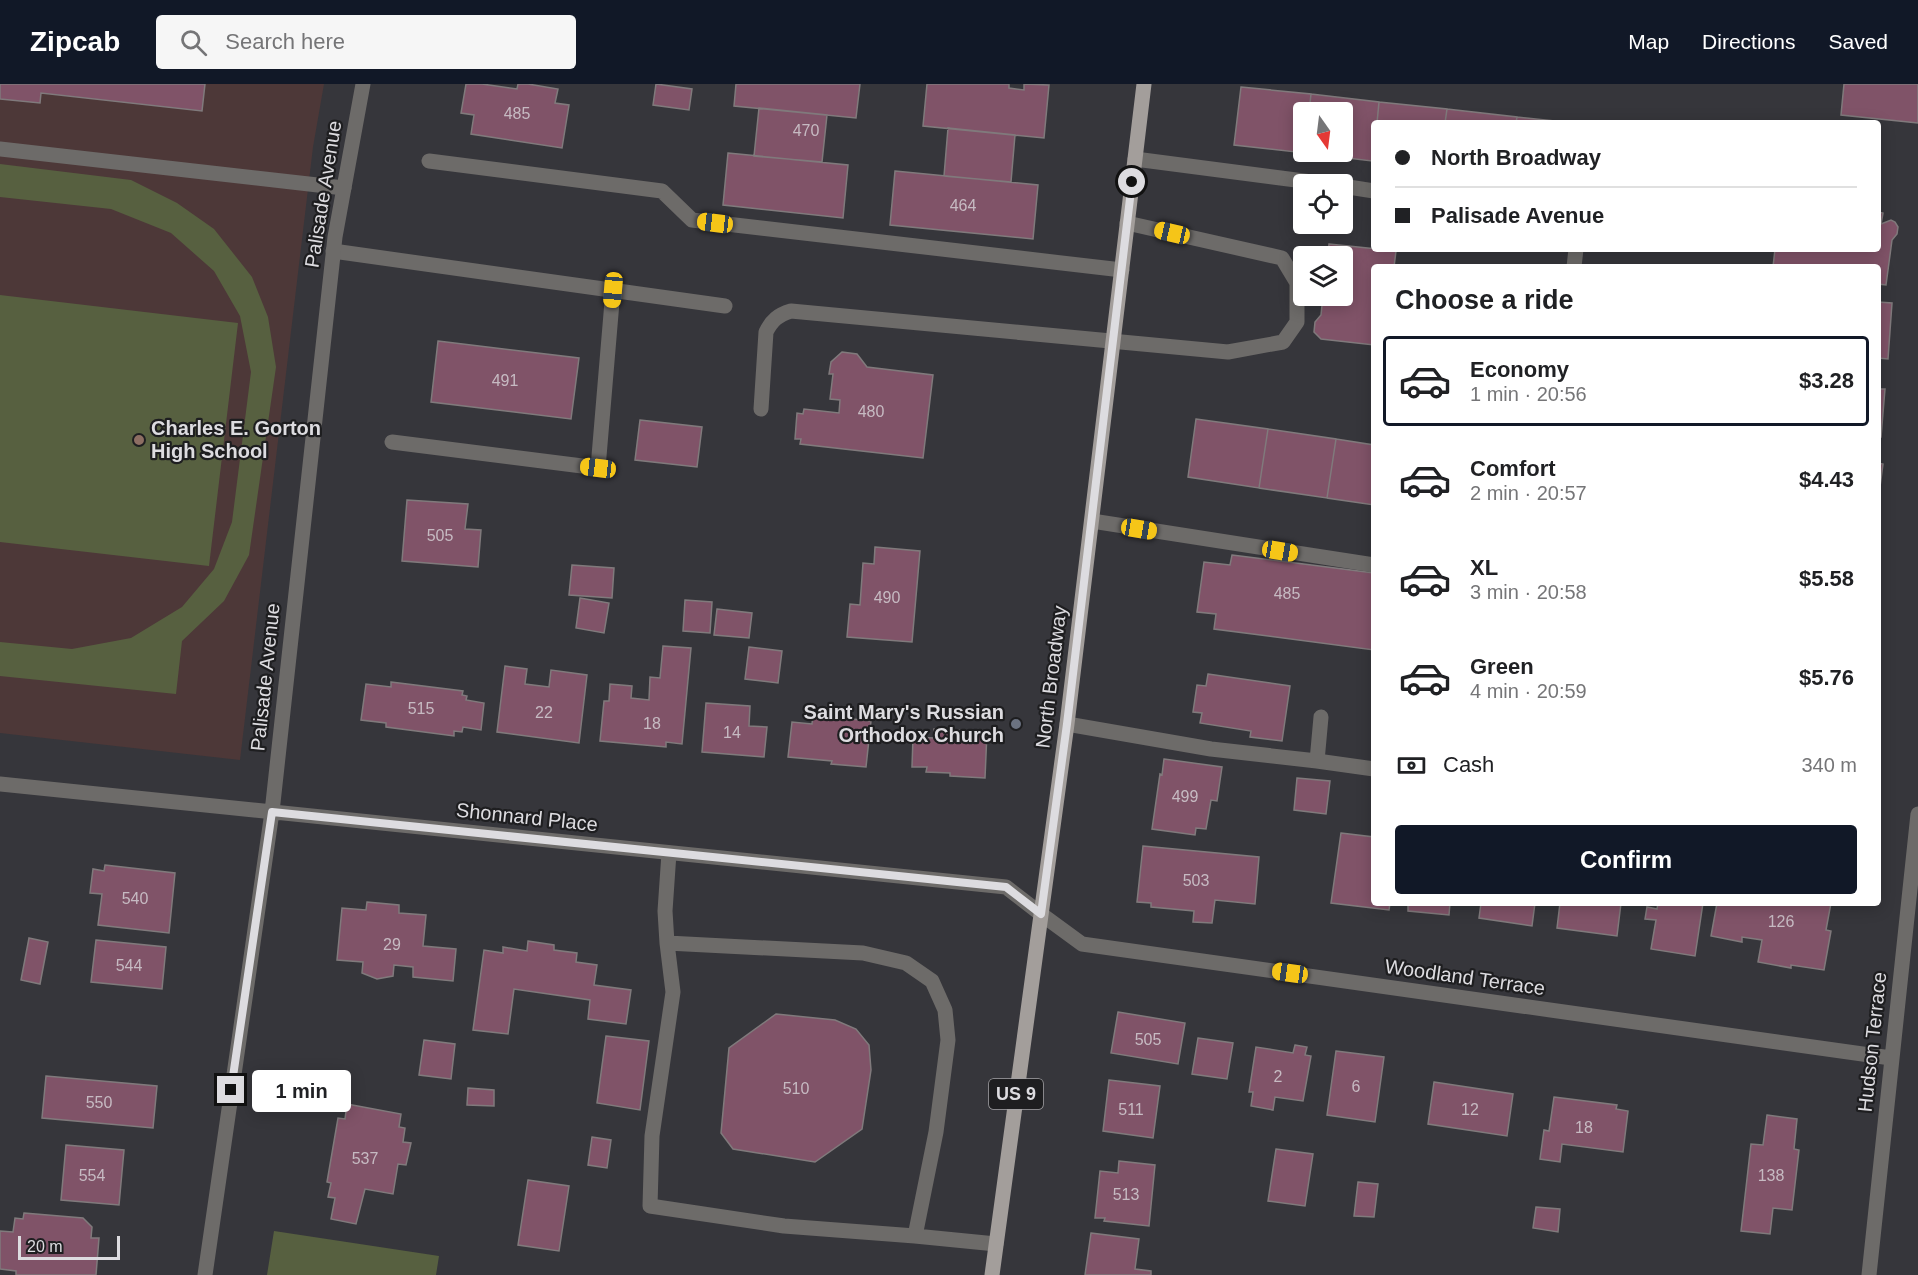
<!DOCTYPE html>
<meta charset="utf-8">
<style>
body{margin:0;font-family:Helvetica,sans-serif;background:#f6f6f6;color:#202124;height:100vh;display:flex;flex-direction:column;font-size:22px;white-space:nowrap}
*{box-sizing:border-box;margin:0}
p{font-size:20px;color:#757577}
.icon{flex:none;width:33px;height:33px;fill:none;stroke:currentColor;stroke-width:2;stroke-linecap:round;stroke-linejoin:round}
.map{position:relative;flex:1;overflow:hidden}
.sheet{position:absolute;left:1371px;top:180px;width:510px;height:642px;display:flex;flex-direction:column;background:#fff;border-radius:6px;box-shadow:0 3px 15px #0003}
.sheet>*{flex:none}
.guide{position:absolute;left:1371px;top:36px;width:510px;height:132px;border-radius:6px;box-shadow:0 3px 15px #0003;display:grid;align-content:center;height:132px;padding:0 24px;background:#fff}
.needle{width:39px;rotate:166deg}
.controls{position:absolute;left:1293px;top:18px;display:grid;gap:12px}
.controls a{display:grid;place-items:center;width:60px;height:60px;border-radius:6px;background:#fff;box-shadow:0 3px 15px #0003;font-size:30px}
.scale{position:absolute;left:18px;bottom:15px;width:102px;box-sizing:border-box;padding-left:6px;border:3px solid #dddce0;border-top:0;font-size:16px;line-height:21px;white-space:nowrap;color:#dddce0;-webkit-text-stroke:4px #1e1e20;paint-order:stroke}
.end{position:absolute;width:27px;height:27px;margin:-14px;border:8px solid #dddce0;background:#111;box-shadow:0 0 0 3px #111}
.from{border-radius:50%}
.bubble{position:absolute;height:42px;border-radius:6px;background:#fff;box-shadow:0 3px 15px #0003;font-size:20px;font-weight:600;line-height:42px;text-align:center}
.car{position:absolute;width:18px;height:36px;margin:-18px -9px;border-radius:8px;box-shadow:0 0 4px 2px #0007;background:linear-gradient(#f5c518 24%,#345 0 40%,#f5c518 0 76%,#345 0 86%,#f5c518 0)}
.guide b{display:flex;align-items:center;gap:21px;height:57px;font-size:22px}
.guide b+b{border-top:2px solid #e0e0e0}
.guide i{width:15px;height:15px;background:#202124}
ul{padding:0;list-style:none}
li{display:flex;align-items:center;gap:18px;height:90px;margin:0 12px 9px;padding:0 12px;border:3px solid transparent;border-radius:6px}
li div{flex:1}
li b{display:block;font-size:22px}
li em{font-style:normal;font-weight:600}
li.current{border-color:#111827}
li>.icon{width:54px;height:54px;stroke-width:1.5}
h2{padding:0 24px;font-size:27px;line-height:72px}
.pay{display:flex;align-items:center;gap:15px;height:66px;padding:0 24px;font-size:22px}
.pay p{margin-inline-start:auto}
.action{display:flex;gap:12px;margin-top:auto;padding:12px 24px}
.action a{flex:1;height:69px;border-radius:6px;background:#111827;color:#fff;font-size:24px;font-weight:600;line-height:69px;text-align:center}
header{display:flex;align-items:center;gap:36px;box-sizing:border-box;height:84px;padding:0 30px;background:#111827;color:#fff}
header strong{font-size:28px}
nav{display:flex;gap:33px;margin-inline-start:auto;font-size:21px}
.search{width:420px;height:54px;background:#f6f6f6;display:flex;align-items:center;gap:15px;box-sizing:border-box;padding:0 21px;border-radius:6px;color:#757577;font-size:22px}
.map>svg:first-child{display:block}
</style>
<header>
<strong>Zipcab</strong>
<div class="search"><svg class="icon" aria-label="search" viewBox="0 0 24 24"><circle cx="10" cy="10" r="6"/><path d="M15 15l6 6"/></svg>Search here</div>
<nav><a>Map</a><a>Directions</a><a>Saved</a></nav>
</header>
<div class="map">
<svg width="1918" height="1191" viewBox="0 0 1918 1191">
<rect width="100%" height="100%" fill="#36363b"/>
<!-- education -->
<path fill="#4d3838" d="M0,0h324l-11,63 -73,613 -240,-27z"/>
<!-- green -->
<path fill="#576040" d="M0,80l131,16 46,23 37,26 38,48 16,40 8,50 -27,188 -25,46 -42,40 -6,53 -176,-18v-34l72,7 59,-11 51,-31 32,-38 18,-47 19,-150 -11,-56 -26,-45 -43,-38 -60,-24 -111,-12z
M0,211l238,28 -29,243 -209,-24z
M274,1147l165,25 -3,19h-169z"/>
<!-- building -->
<path fill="#805368" stroke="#807a7c" stroke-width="1.5" d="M0,0h205l-3,27 -161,-18 -1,10 -40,-4z
M466,0h16l35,5 1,-5h10l30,5 -3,14 14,2 -7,43 -91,-14 3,-19 -13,-2z
M656,0l36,5 -3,21 -36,-5z
M736,0h124l-4,34 -122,-12z
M927,0h82v4l15,2v-6l25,1 -5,53 -121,-12z
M1844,0h74v39l-77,-8z
M1241,3l70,7 -2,18h-5l1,41 -71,-8z
M1311,10l68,8 -2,21h-3l-2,38 -67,-8 37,-1v-40h-33z
M1379,18l68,7 -2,14h-68z
M759,24l68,7 -5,47 -68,-6z
M1447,25l70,8 -1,6h-71z
M1517,33l57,6h-58z
M948,44l67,7 -4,47 -67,-6z
M728,69l120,12 -5,53 -120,-13z
M895,87l143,14 -5,54 -143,-14z
M1878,128l5,1 -2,11 10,-4 4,2 3,5 -1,7 -5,6 -6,45 -8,-1v-17h-105l2,-18h103z
M1329,160l67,7 -2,16h-20v78l-53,-6 -7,-7 1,-10 6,-7 2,-19h19v-40h-14z
M1878,218l14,1 -4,56 -10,-1z
M438,257l141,17 -8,61 -140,-17z
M842,268l15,2 10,13 66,8 -10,83 -123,-14 1,-5h-6l2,-26 6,1 1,-5 35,4 1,-13 -10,-1 3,-25h-4l2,-12z
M1878,305h7l-4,48h-3z
M1196,335l72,10 -9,59 -71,-11z
M640,336l62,7 -5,40 -62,-7z
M1268,345l68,10 -9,59 -68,-10z
M1336,355l38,6v60l-47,-7z
M1878,379l5,1 -5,38z
M407,416l61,4 -3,25 16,1 -3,37 -76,-6z
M875,463l45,4 -8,91 -65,-5 3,-33 10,1 3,-42 11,1z
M1232,471l142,18v77l-160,-21 2,-15 -19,-2 7,-50 26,3z
M572,481l42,3 -2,30 -43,-3z
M580,514l29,5 -5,30 -28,-5z
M685,516l27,2 -2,31 -27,-2z
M717,525l35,4 -3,25 -35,-3z
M663,562l28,2 -9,96 -16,-2v5l-66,-6 4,-40h5l1,-17 22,2 -1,12 18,2 1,-23 10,1z
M749,563l33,4 -4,32 -33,-4z
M505,582l22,3 -2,15 24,3 2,-17 36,5 -8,68 -82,-11z
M1208,590l82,12 -8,55 -32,-4 1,-6 -51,-8 2,-10 -9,-1 4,-27 9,1z
M391,598l72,9 -1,4 5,1 -1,4 18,3 -3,27 -18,-3 -1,5 -8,-1v5l-68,-9v-4l-25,-3 5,-36 25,3z
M706,619l44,3 -1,20 18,1 -3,30 -62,-5z
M813,631l58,6 -5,46 -35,-3 1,-3 -44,-4 4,-35 20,2z
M934,645l53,3 -2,46 -35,-2v-3l-24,-1 1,-5h-15l1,-30 21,1z
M1164,675l58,8 -5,34 -6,-1 -5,29 -10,-1 -1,7 -43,-6 8,-55 2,1z
M1297,694l33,3 -4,33 -32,-4z
M1341,749l33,4v66h16l-1,7 -58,-7z
M1143,762l116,11 -4,47 -40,-4 -3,23 -19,-1 1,-11 -43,-4v-4l-14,-1z
M105,781l70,8 -6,60 -71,-8 4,-31 -12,-1 3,-24 11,2z
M367,818l32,3v8l27,2 -3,31 33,3 -3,32 -40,-4v-10l-19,-2 -1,11 -16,3 -15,-6 1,-11 -26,-2 5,-52 24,2z
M1408,819h42l-1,12 -41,-4z
M1481,819h54l-3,23 -53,-8z
M1560,819h61l-4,33 -60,-8z
M1658,819h45l-8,53 -44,-7 5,-29 -11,-1 2,-12 10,2z
M1717,819h114l-5,27 5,1 -7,39 -33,-5v3l-33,-6 4,-22 -20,-3v5l-31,-6z
M29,854l19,4 -8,42 -19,-4z
M96,856l70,7 -4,42 -71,-7z
M528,857l26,4v5l23,3 -1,9 21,3 -3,20 37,5 -5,34 -38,-5 2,-19 -76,-11 -6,45 -35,-4 11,-80 19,3v-6l24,4z
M1118,928l67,11 -7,41 -67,-11z
M776,930l59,6 21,9 13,16 2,25 -9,59 -47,33 -82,-13 -12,-16 8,-85z
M606,952l43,5 -9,69 -43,-7z
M1198,954l35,5 -6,36 -35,-5z
M424,956l31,4 -4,35 -32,-4z
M1295,961l12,2 -2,8 6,1 -8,45 -28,-4 -2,13 -22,-4 2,-14h-4l7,-45 37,6z
M1336,967l48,6 -9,65 -48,-7z
M46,992l111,10 -4,42 -111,-10z
M1109,996l51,6 -7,52 -50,-7z
M1434,998l79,12 -6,42 -79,-12z
M468,1004l26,2v16l-27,-1z
M1554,1013l63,8 -1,4 12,2 -5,41 -61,-8 -2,18 -20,-3 4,-29 5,1z
M347,1020l54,10 -2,13 6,1 -2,14 8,1 -5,22 -8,-1 -5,30 -28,-5 -9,35 -25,-5 4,-21 -7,-1 3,-14 -4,-1 11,-64 7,1z
M1767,1031l30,4 -3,30 5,1 -7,60 -19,-2 -3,26 -29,-3 10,-87 12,1z
M592,1053l19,3 -4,28 -19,-3z
M66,1061l58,5 -5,55 -58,-5z
M1276,1065l37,5 -8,52 -37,-5z
M1119,1077l36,4 -6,61 -45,-5 1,-3h-10l5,-47 18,2z
M528,1096l41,6 -10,65 -41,-6z
M1358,1098l20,2 -4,33 -20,-1z
M1536,1123l24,2 -2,23 -25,-4z
M24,1129l59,5 9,9 -1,11h8l-3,37h-80v-4l-16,-2v-38l13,1 2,-14 8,1z
M1091,1149l48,6 -4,30 16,2v4h-66z"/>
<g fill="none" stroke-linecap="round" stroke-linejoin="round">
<!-- service -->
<path stroke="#6d6b69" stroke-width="15" d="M0,65l344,39
M1135,75l192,25
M429,77l233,30 30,29 430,50
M1342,102l32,5
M333,167l392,55
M1574,183l2,-18
M761,325l5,-77c6,-12 12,-17 25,-21l437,41 55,-10 14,-20v-39l-15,-25 -155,-35
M392,358l206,26 15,-178
M1092,437l282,44
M1067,640l144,25 106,12 4,-44
M1317,677l57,8
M667,859l6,49 -21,144 -2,70 134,20 131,10 21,-104 12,-92 -3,-30 -13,-29 -26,-18 -43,-10 -196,-10 -2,-32 4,-58
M915,1152l81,8"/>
<!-- minor -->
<path stroke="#6d6b69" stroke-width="15" d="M1041,830l41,30 809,114
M1869,1191l49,-461"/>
<!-- tertiary -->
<path stroke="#6d6b69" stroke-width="15" d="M0,700l1006,103 35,27
M205,1191l67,-463 63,-575 28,-153"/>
<!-- primary -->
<path stroke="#a39e9b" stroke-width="15" d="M992,1191l75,-551 77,-640"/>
</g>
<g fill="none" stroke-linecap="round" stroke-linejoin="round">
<!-- route -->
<path stroke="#dddce0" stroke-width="8" d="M231,1006l41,-278 734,75 35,27 26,-190 65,-542"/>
</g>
<!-- markers -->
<circle fill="#8d6e63" stroke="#1e1e20" stroke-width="2" cx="139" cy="356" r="6"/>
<circle fill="#6b7280" stroke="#1e1e20" stroke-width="2" cx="1016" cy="640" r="6"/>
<g text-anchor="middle" stroke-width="4.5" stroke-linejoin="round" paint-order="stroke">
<!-- number labels -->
<g font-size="16" fill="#c6bac2">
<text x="517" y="35">485</text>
<text x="806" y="52">470</text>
<text x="963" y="127">464</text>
<text x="505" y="302">491</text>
<text x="871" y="333">480</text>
<text x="440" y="457">505</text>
<text x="1287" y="515">485</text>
<text x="887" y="519">490</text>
<text x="421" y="630">515</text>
<text x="544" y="634">22</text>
<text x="652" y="645">18</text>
<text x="732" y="654">14</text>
<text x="1185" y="718">499</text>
<text x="1196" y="802">503</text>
<text x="135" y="820">540</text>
<text x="1781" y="843">126</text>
<text x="392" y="866">29</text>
<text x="129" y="887">544</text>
<text x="1148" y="961">505</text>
<text x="1278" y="998">2</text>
<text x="1356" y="1008">6</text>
<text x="796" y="1010">510</text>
<text x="99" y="1024">550</text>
<text x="1131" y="1031">511</text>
<text x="1470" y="1031">12</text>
<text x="1584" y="1049">18</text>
<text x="365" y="1080">537</text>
<text x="92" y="1097">554</text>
<text x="1771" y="1097">138</text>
<text x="1126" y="1116">513</text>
</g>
<!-- shield labels -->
<rect fill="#1e1e20" stroke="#a4a3a6" stroke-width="1.5" x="989" y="995" width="54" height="30" rx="4.5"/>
<g font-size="18" font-weight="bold" fill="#dddce0">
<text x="1016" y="1016">US 9</text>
</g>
<!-- street labels -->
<g font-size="20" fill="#dddce0" stroke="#1e1e20">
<text transform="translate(323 110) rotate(-81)" y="7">Palisade Avenue</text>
<text transform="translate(265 593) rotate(-84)" y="7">Palisade Avenue</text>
<text transform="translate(1051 593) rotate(-83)" y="7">North Broadway</text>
<text transform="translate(527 733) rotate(6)" y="7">Shonnard Place</text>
<text transform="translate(1465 893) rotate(8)" y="7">Woodland Terrace</text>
<text transform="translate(1872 958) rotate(-84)" y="7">Hudson Terrace</text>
</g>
<!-- poi labels -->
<g font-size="20" font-weight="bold" fill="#dddce0" stroke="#1e1e20" text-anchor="start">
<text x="151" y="351">Charles E. Gorton<tspan x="151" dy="23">High School</tspan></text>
<text x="1004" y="635" text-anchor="end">Saint Mary's Russian<tspan x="1004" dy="23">Orthodox Church</tspan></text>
</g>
</g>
</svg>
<div class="controls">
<a><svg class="needle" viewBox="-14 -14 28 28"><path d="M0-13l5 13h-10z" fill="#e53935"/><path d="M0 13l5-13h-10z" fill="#757577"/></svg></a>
<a><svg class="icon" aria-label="locate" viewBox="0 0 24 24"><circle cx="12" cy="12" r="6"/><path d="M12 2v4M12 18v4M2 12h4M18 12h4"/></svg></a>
<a><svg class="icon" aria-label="layers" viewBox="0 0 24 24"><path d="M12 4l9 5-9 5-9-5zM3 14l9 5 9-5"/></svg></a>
</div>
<div class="scale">20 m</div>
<i class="end from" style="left:1132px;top:98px"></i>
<i class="end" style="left:231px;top:1006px"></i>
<div class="bubble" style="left:252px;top:986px;width:99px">1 min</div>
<i class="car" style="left:715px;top:139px;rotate:277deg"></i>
<i class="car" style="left:1172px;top:149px;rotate:283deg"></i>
<i class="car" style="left:613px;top:206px;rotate:185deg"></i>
<i class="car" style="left:598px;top:384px;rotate:277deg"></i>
<i class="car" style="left:1139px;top:445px;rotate:99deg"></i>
<i class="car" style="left:1280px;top:467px;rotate:99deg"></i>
<i class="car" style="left:1290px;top:889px;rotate:278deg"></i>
<div class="guide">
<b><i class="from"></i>North Broadway</b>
<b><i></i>Palisade Avenue</b>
</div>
<section class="sheet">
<h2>Choose a ride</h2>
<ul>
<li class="current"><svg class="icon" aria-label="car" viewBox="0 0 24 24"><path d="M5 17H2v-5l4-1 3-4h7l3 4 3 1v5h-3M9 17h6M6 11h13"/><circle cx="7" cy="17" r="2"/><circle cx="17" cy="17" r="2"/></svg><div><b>Economy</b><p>1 min · 20:56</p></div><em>$3.28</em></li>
<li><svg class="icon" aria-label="car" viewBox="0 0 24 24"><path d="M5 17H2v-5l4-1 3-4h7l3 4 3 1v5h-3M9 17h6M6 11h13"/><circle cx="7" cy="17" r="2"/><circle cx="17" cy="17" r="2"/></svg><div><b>Comfort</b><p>2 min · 20:57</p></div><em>$4.43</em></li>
<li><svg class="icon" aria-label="car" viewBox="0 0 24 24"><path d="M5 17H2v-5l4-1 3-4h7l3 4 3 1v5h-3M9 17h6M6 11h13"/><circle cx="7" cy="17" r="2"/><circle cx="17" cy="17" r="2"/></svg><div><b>XL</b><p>3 min · 20:58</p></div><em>$5.58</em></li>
<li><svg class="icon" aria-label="car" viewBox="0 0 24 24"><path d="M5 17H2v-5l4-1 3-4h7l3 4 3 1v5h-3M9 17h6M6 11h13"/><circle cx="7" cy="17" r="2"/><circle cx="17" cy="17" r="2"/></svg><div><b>Green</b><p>4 min · 20:59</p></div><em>$5.76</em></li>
</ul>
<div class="pay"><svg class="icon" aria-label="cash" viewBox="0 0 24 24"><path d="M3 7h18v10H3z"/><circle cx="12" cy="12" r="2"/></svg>Cash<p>340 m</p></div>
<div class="action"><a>Confirm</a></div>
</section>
</div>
